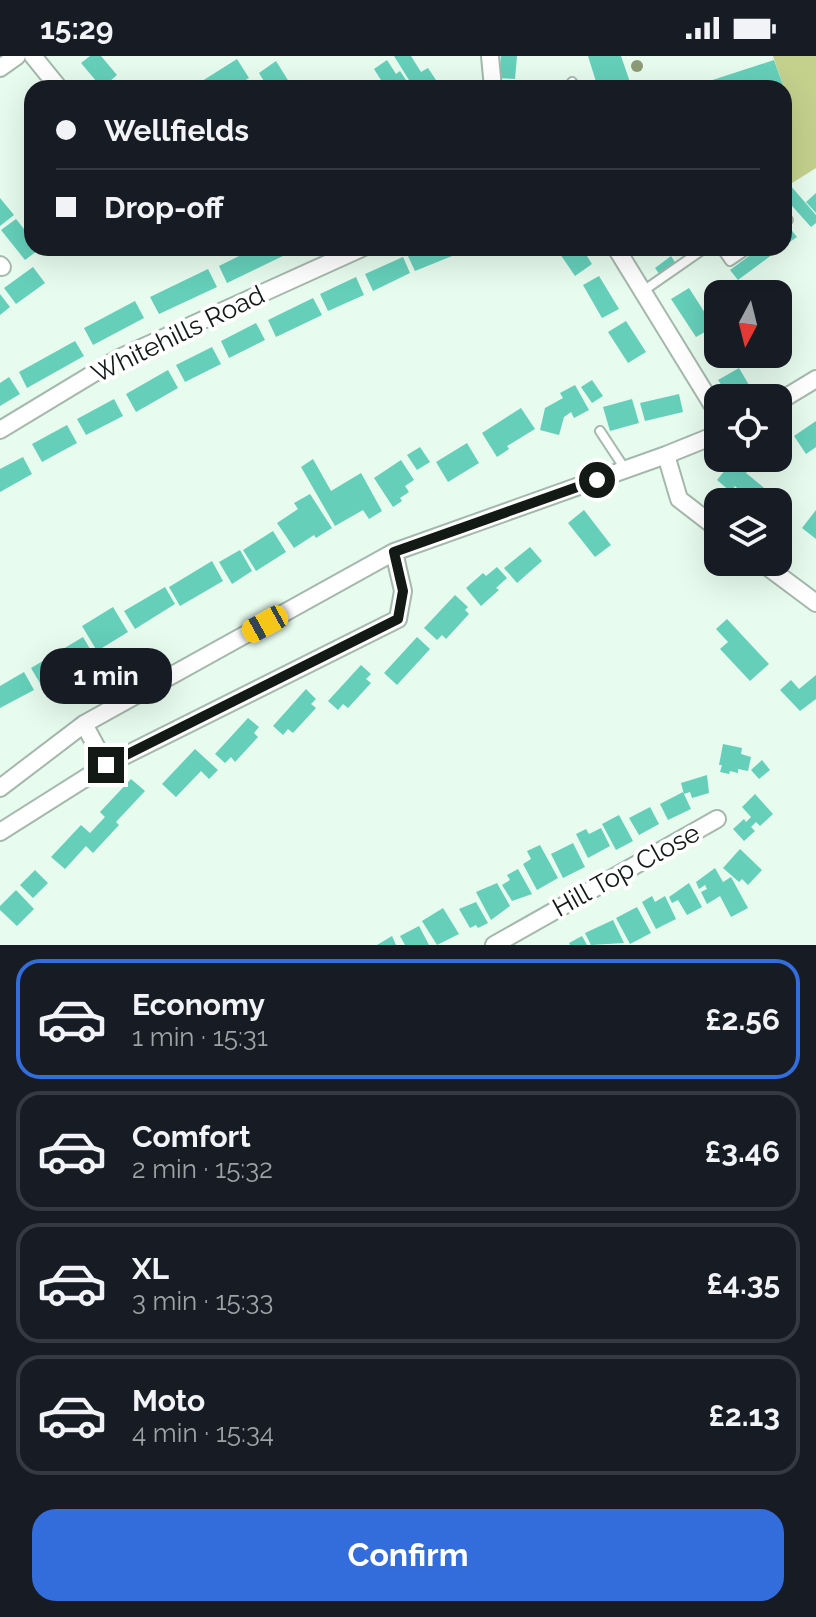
<!DOCTYPE html>
<meta charset="utf-8">
<style>
body{margin:0;font-family:Raleway,sans-serif;background:#20242c;color:#f1f3f6;height:100vh;display:flex;flex-direction:column;font-size:30px;white-space:nowrap}
*{box-sizing:border-box;margin:0}
p{font-size:26px;color:#9ea1a6}
.icon{flex:none;width:44px;height:44px;fill:none;stroke:currentColor;stroke-width:2;stroke-linecap:round;stroke-linejoin:round}
.map{position:relative;height:889px;overflow:hidden}
.panel{display:flex;flex-direction:column;background:#171b24;flex:1}
.panel>*{flex:none}
.hud{position:absolute;left:24px;top:24px;width:768px;height:176px;border-radius:24px;box-shadow:0 8px 32px #0002;display:grid;align-content:center;height:176px;padding:0 32px;background:#171b24}
.needle{width:52px;rotate:187deg}
.tools{position:absolute;left:704px;top:224px;display:grid;gap:16px}
.tools a{display:grid;place-items:center;width:88px;height:88px;border-radius:16px;background:#171b24;box-shadow:0 8px 32px #0002;font-size:40px}
.end{position:absolute;width:36px;height:36px;margin:-18px;border:10px solid #131a16;background:#fff;box-shadow:0 0 0 4px #fff}
.from{border-radius:50%}
.bubble{position:absolute;height:56px;border-radius:24px;background:#171b24;box-shadow:0 8px 32px #0002;font-size:26px;font-weight:700;line-height:56px;text-align:center}
.car{position:absolute;width:24px;height:48px;margin:-24px -12px;border-radius:10px;box-shadow:0 0 6px 2px #0007;background:linear-gradient(#f5c518 24%,#345 0 40%,#f5c518 0 76%,#345 0 86%,#f5c518 0)}
.hud b{display:flex;align-items:center;gap:28px;height:76px;font-size:30px}
.hud b+b{border-top:2px solid #363941}
.hud i{width:20px;height:20px;background:#f1f3f6}
ul{padding:14px 0 0;list-style:none}
li{display:flex;align-items:center;gap:24px;height:120px;margin:0 16px 12px;padding:0 16px;border:4px solid #363941;border-radius:24px}
li div{flex:1}
li b{display:block;font-size:30px}
li em{font-style:normal;font-weight:700}
li.on{border-color:#336ddb}
li>.icon{width:72px;height:72px;stroke-width:1.5}
.cta{display:flex;gap:16px;margin-top:auto;padding:16px 32px}
.cta a{flex:1;height:92px;border-radius:24px;background:#336ddb;color:#fff;font-size:32px;font-weight:700;line-height:92px;text-align:center}
.status{display:flex;justify-content:space-between;align-items:center;height:56px;padding:0 40px;background:#171b24;direction:ltr}
.status svg{height:22px;fill:currentColor}
.map>svg:first-child{display:block}
</style>
<div class="status"><b>15:29</b><svg viewBox="0 0 49 12"><path d="M0 12V9h3v3zM5 12V6h3v6zM10 12V3h3v9zM15 12V0h3v12zM26 1h20v11H26zM47 4h2v5h-2z"/></svg></div>
<div class="map">
<svg width="816" height="889" viewBox="0 0 816 889">
<rect width="100%" height="100%" fill="#e7fbee"/>
<!-- green -->
<path fill="#c4d18d" d="M773,0h43v112l-32,20v-100z"/>
<!-- building -->
<path fill="#65cfba" d="M90,0h11l16,19 -15,13 -21,-25z
M394,0h17l10,16 7,-4 10,15 -6,5h-18z
M501,0h16l-2,23 -16,-1z
M588,0h33l11,32h-34z
M237,3l12,19 -16,10h-42z
M387,4l9,14 4,-3 8,12 -8,5h-14l-12,-19z
M774,4l10,28h-93v-1z
M276,5l10,16 7,11h-25l-9,-15z
M790,129l26,30v8l-5,4 -27,-30v-7z
M816,137v20l-10,-11z
M0,142l14,17 -14,11z
M16,163l16,20v9h9l-16,12 -24,-30z
M789,171l8,10 -13,9v-16z
M255,192h29l3,6 -60,29 -8,-17z
M420,192h40l2,4 -47,19 -8,-17z
M556,192h26l10,16 -17,12z
M760,192h21l-43,32 -8,-10z
M671,200l5,8 -16,11 -5,-7z
M403,201l7,16 -37,18 -8,-17z
M33,211l12,16 -29,21 -12,-16z
M208,213l9,18 -58,27 -9,-17z
M599,220l20,33 -17,9 -19,-33z
M356,221l8,18 -36,16 -8,-17z
M689,232l25,39 -18,10 -25,-38z
M0,238l10,13 -10,8z
M313,242l9,17 -46,22 -8,-17z
M135,245l9,17 -51,27 -9,-17z
M626,265l20,31 -18,11 -20,-31z
M256,267l9,17 -36,18 -8,-17z
M75,285l9,15 -57,32 -8,-16z
M212,291l9,17 -36,18 -9,-17z
M739,312l10,17 -19,13 -12,-18z
M168,314l10,18 -42,24 -10,-18z
M9,321l11,17 -20,12v-23z
M592,324l11,16 -11,7 -11,-16z
M575,329l14,25 -15,8 -3,-6 -7,5 -5,18 -19,-5 5,-22 18,-10 -3,-5z
M679,338l4,18 -38,9 -5,-18z
M114,343l9,17 -37,19 -9,-16z
M632,343l7,24 -29,8 -7,-24z
M521,352l14,21 -28,17 2,3 -12,8 -15,-24z
M816,365v26l-10,7 -12,-18z
M67,369l10,18 -35,19 -10,-18z
M467,387l12,20 -31,19 -12,-20z
M420,391l10,15 -13,8 -10,-15z
M23,401l9,17 -32,18v-23z
M735,402h23l-12,15 46,38 -14,17v-26h-24l-7,-6 -5,6 -8,-7 5,-5 -4,-4 -4,6 -14,-12z
M313,403l18,32 30,-18 21,38 -13,8 -6,-9 -28,16 -34,-59z
M401,404l13,20 -9,6 4,6 -9,6 2,3 -9,6 -19,-29z
M310,438l22,34 -16,10 -2,-3 -20,13 -17,-25 21,-14 -4,-6z
M584,454l27,35 -16,12 -27,-34z
M816,454v29l-14,-11z
M273,475l13,21 -30,19 -13,-21z
M530,491l12,14 -25,22 -13,-15z
M240,494l12,21 -20,13 -13,-22z
M212,505l11,20 -43,25 -11,-19z
M497,511l10,11 -11,10 3,2 -18,16 -15,-18 17,-15 3,3z
M165,531l10,17 -40,25 -11,-18z
M455,539l13,12 -3,3 4,4 -23,25 -4,-4 -5,5 -13,-12z
M113,551l15,25 -31,19 -15,-25z
M727,563l42,45 -19,17 -30,-32 8,-7 -12,-13z
M83,581l10,17 -52,31 -10,-17z
M417,581l13,12 -33,36 -13,-12z
M361,609l10,9 -5,5 5,4 -23,25 -5,-4 -5,6 -10,-9z
M24,616l10,18 -34,18v-22z
M816,619v24l-16,12 -20,-21 11,-10 8,9z
M306,633l10,10 -5,5 5,4 -23,25 -5,-4 -5,6 -10,-9z
M248,662l11,9 -5,6 4,4 -23,25 -4,-5 -6,6 -10,-9z
M723,688l19,4 -1,6 10,3 -3,14 -10,-2v4l-8,-2 -1,3 -9,-2 2,-7h-3z
M195,693l23,21 -9,9 -8,-8 -25,26 -14,-13z
M762,704l8,10 -11,9 -8,-9z
M707,719l2,18 -17,5 -2,-6 -6,2 -3,-11z
M131,723l14,12 -29,31 3,3 -26,28 -7,-7 -21,23 -14,-12 30,-32 9,8 15,-16 -5,-5z
M683,736l8,17 -23,11 -8,-16z
M755,738l18,20 -13,12 -4,-4 -5,5 4,4 -11,10 -11,-12 11,-10 2,3 5,-5 -9,-10z
M650,751l9,17 -20,11 -10,-17z
M619,759l14,26 -17,9 -14,-26z
M601,772l9,18 -22,12 -12,-24 10,-5 3,5z
M573,787l12,24 -22,11 -12,-24z
M540,789l18,33 -21,12 -14,-26 8,-5 -4,-8z
M740,793l22,21 -14,15 -6,-6 -3,3 -16,-14z
M715,812l8,14 8,-5 17,31 -17,9 -11,-21 -13,8 -6,-12 6,-3 -2,-4 -6,4 -3,-7z
M518,813l14,25 -20,7 -10,-16 8,-5 -3,-5z
M35,814l13,13 -15,15 -13,-13z
M497,827l13,23 -19,14 -15,-28z
M689,827l13,24 -15,8 -9,-15 -6,3 -3,-6z
M16,834l18,19 -17,17 -17,-16v-4z
M652,840l3,6 10,-6 11,23 -20,10 -14,-27z
M476,846l12,21 -10,5 -2,-3 -6,3 -11,-19z
M637,851l14,26 -21,11 -14,-26z
M443,852l16,26 -22,11 -15,-24z
M613,864l11,23 -33,2 -6,-12z
M419,870l10,19h-24l-5,-9z
M392,880l4,9h-19z
M582,880l5,9h-17l-1,-2z"/>
<g fill="none" stroke-linecap="round" stroke-linejoin="round">
<!-- lane casing -->
<g stroke="#a5b8ad" stroke-width="12">
<path id="lane" d="M572,26l3,6
M784,167l4,-3
M721,192l9,13 19,-13
M643,235l62,-43
M600,375l25,38"/>
</g>
<!-- street casing -->
<g stroke="#a5b8ad" stroke-width="20">
<path id="street" d="M33,0l26,32
M490,0l3,32
M0,12l17,-12
M616,192l102,166
M0,209l2,2
M778,346l38,-23
M0,374l119,-72 243,-110
M666,399l13,44 39,30
M761,506l55,41
M84,668l22,41
M0,732l84,-64 310,-172 272,-97 52,-21
M0,776l106,-67 292,-146 5,-28 -9,-39
M494,889l223,-126"/>
</g>
<!-- lane -->
<use href="#lane" stroke="#fff" stroke-width="8"/>
<!-- street -->
<use href="#street" stroke="#fff" stroke-width="16"/>
</g>
<!-- trees -->
<circle fill="#8d9b76" cx="637" cy="10" r="6"/>
<g fill="none" stroke-linecap="round" stroke-linejoin="round">
<!-- route -->
<path stroke="#131a16" stroke-width="10" d="M106,709l292,-146 5,-28 -9,-39 203,-72"/>
</g>
<g text-anchor="middle" stroke-width="8" stroke-linejoin="round" paint-order="stroke">
<!-- street labels -->
<g font-size="26" fill="#131a16" stroke="#fff">
<text transform="translate(178 278) rotate(-26)" y="9">Whitehills Road</text>
<text transform="translate(626 814) rotate(-29)" y="9">Hill Top Close</text>
</g>
</g>
</svg>
<div class="tools">
<a><svg class="needle" viewBox="-14 -14 28 28"><path d="M0-13l5 13h-10z" fill="#e53935"/><path d="M0 13l5-13h-10z" fill="#9ea1a6"/></svg></a>
<a><svg class="icon" aria-label="locate" viewBox="0 0 24 24"><circle cx="12" cy="12" r="6"/><path d="M12 2v4M12 18v4M2 12h4M18 12h4"/></svg></a>
<a><svg class="icon" aria-label="layers" viewBox="0 0 24 24"><path d="M12 4l9 5-9 5-9-5zM3 14l9 5 9-5"/></svg></a>
</div>
<i class="end from" style="left:597px;top:424px"></i>
<i class="end" style="left:106px;top:709px"></i>
<div class="bubble" style="left:40px;top:592px;width:132px">1 min</div>
<i class="car" style="left:265px;top:568px;rotate:241deg"></i>
<div class="hud">
<b><i class="from"></i>Wellfields</b>
<b><i></i>Drop-off</b>
</div>
</div>
<section class="panel">
<ul>
<li class="on"><svg class="icon" aria-label="car" viewBox="0 0 24 24"><path d="M5 17H2v-5l4-1 3-4h7l3 4 3 1v5h-3M9 17h6M6 11h13"/><circle cx="7" cy="17" r="2"/><circle cx="17" cy="17" r="2"/></svg><div><b>Economy</b><p>1 min · 15:31</p></div><em>£2.56</em></li>
<li><svg class="icon" aria-label="car" viewBox="0 0 24 24"><path d="M5 17H2v-5l4-1 3-4h7l3 4 3 1v5h-3M9 17h6M6 11h13"/><circle cx="7" cy="17" r="2"/><circle cx="17" cy="17" r="2"/></svg><div><b>Comfort</b><p>2 min · 15:32</p></div><em>£3.46</em></li>
<li><svg class="icon" aria-label="car" viewBox="0 0 24 24"><path d="M5 17H2v-5l4-1 3-4h7l3 4 3 1v5h-3M9 17h6M6 11h13"/><circle cx="7" cy="17" r="2"/><circle cx="17" cy="17" r="2"/></svg><div><b>XL</b><p>3 min · 15:33</p></div><em>£4.35</em></li>
<li><svg class="icon" aria-label="car" viewBox="0 0 24 24"><path d="M5 17H2v-5l4-1 3-4h7l3 4 3 1v5h-3M9 17h6M6 11h13"/><circle cx="7" cy="17" r="2"/><circle cx="17" cy="17" r="2"/></svg><div><b>Moto</b><p>4 min · 15:34</p></div><em>£2.13</em></li>
</ul>
<div class="cta"><a>Confirm</a></div>
</section>
